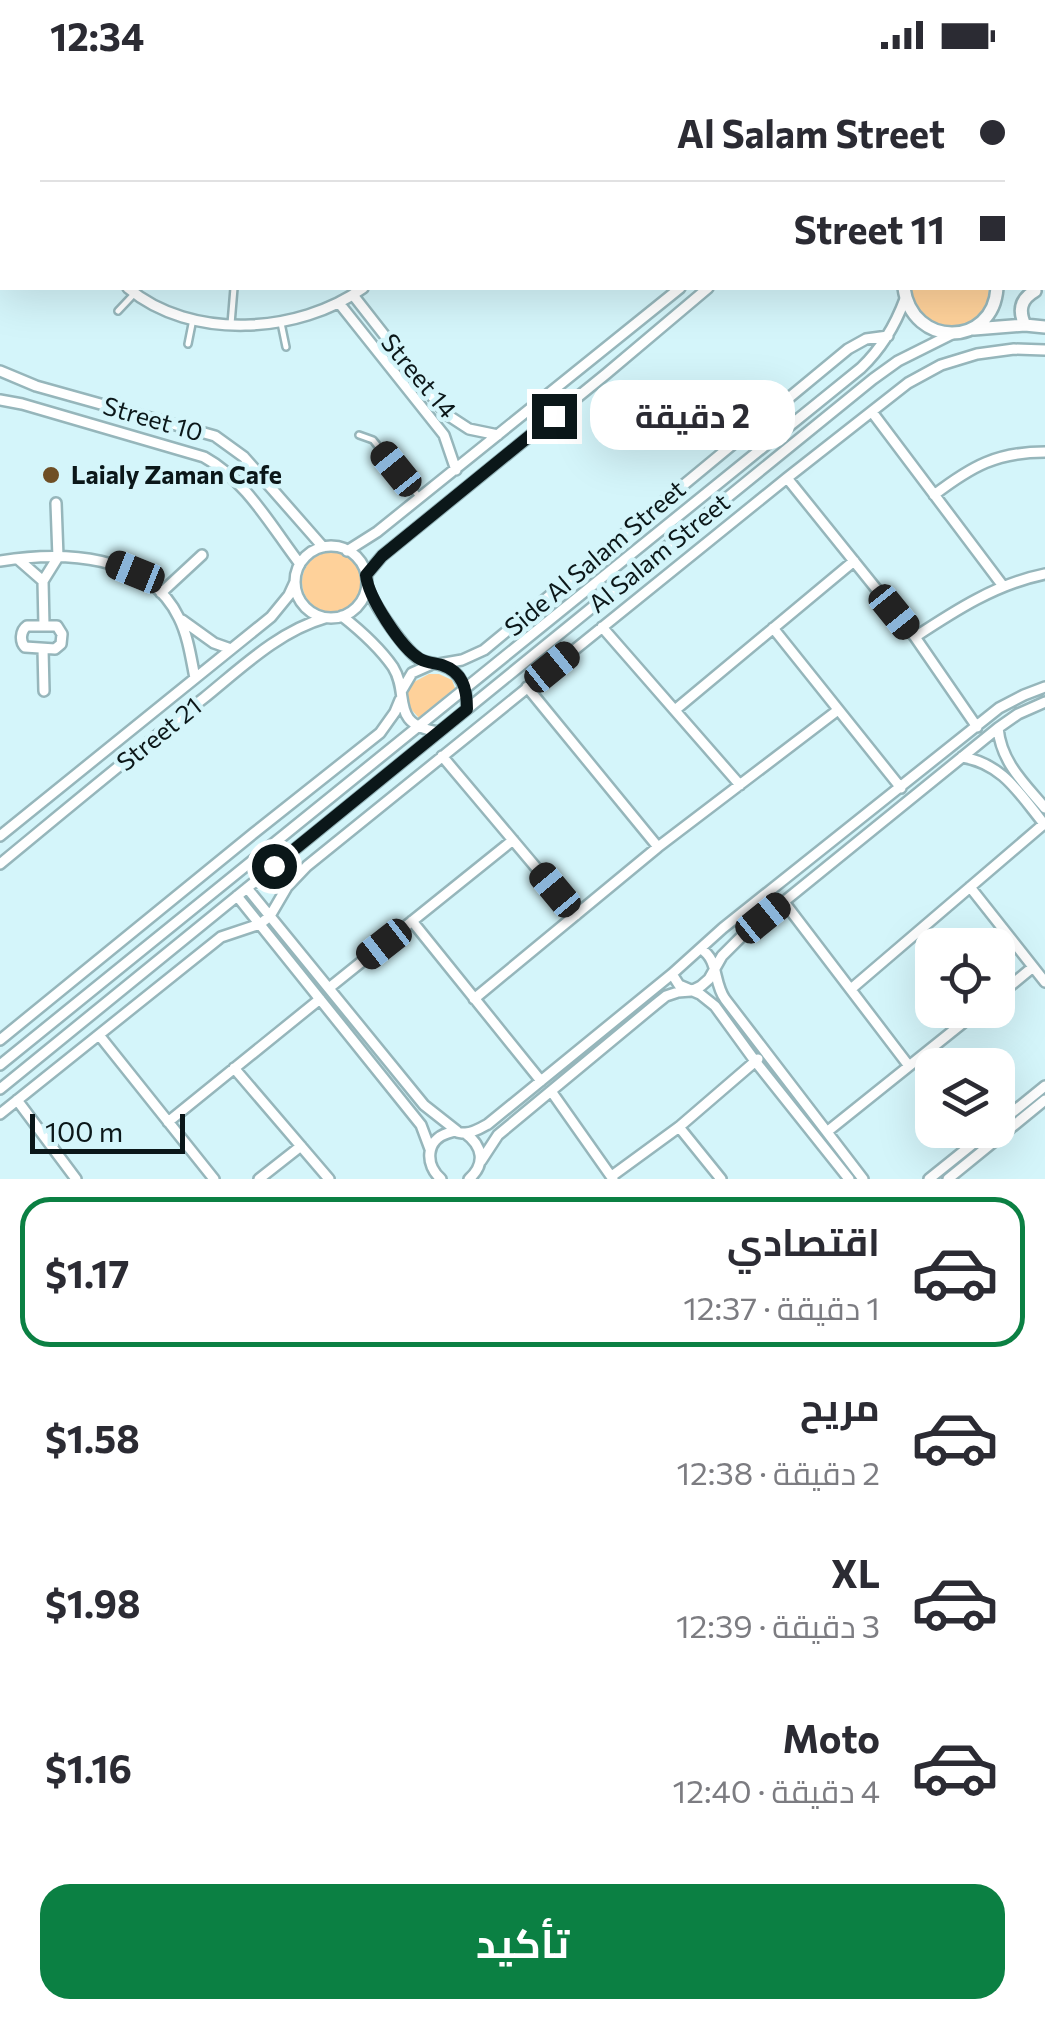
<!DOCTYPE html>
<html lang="ar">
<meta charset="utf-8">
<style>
body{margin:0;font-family:Commissioner,Cairo,sans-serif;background:#f7f7f7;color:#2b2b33;direction:rtl;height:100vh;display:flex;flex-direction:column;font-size:38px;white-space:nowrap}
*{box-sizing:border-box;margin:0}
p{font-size:32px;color:#7c7c81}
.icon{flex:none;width:55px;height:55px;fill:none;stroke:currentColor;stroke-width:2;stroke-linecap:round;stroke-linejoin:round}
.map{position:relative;height:1109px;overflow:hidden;direction:ltr}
.side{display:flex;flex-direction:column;background:#fff;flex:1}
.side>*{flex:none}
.hud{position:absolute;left:0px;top:0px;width:1045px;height:220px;box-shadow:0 10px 40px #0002;direction:rtl;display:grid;align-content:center;height:220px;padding:0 40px;background:#fff}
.fabs{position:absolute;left:915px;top:858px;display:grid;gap:20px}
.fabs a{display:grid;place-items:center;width:100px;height:100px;border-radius:20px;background:#fff;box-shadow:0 10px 40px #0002;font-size:50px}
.scale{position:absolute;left:30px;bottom:25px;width:155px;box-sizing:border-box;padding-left:10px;border:5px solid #0b1719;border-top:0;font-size:28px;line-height:35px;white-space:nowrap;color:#0b1719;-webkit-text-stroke:8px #d4f5fa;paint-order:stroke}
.end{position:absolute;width:45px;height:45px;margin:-22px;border:12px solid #0b1719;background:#fff;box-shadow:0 0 0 5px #fff}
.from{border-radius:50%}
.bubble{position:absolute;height:70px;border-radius:30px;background:#fff;box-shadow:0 10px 40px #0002;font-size:32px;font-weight:700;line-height:70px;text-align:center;direction:rtl}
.car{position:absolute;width:30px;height:60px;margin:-30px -15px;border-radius:12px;box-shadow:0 0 8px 2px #0007;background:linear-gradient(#222 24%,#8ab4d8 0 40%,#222 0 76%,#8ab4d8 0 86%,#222 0)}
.hud b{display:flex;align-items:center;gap:35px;height:95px;font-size:38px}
.hud b+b{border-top:2px solid #e1e1e2}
.hud i{width:25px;height:25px;background:#2b2b33}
ul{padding:18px 0 0;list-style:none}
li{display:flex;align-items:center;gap:30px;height:150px;margin:0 20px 15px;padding:0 20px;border:5px solid transparent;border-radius:30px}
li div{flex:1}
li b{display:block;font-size:38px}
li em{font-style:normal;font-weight:700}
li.selected{border-color:#0b8043}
li>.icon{width:90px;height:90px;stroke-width:1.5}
.action{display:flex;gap:20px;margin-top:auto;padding:20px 40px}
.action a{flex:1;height:115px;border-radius:30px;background:#0b8043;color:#fff;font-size:40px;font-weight:700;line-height:115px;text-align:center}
.status{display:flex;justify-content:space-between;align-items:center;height:70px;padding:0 50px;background:#fff;direction:ltr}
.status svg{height:28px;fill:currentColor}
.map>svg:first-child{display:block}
</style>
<div class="status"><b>12:34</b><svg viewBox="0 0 49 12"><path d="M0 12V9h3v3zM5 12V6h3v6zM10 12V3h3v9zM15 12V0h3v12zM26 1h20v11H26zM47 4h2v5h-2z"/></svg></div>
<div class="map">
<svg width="1045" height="1109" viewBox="0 0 1045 1109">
<rect width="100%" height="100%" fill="#d4f5fa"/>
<!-- green -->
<path fill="#fed19a" d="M911,218h78c-2,54 -72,54 -78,0z
M302 512a30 30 0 1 1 60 0a30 30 0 1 1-60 0Z
M429,604h10l13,6 3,8 -36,30 -9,-10 -3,-14 7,-12z"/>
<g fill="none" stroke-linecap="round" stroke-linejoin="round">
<!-- service casing -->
<g stroke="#96b6bb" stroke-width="10">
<path id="service" d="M369,2l3,-2
M0,73l2,1
M118,241l17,-18
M281,253l5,24
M231,254l3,-36
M188,274l5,-25
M359,365l14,5 47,58"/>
</g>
<!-- minor casing -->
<g stroke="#96b6bb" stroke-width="14">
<path id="minor" d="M431,0l2,2
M595,0l2,2
M620,0l2,2
M901,0l2,2
M69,2l1,-2
M1042,6l3,-2
M1042,171l3,1
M128,218c63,53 171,46 235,0
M353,225l93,119 23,15 29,6
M339,233l105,132 12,35
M0,301l36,15 179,50 29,21 79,90
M0,330l22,4 182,53c42,23 67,69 96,107
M872,342l131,174
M787,408l128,159 62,90
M934,425c38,-29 63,-43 111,-43
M295 512a36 36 0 1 1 72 0a36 36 0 1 1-72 0Z
M347,481l30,-19 303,-244
M19,490l24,21
M0,491c62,-10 148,-8 179,57 9,18 12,40 16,60
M366,505l16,-19 224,-182 102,-86
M368,518c6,17 36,61 51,71 7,4 15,4 22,6 21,6 26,24 26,44
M161,523l41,-38
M342,546c19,15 37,31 51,51 18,29 -5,57 46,65
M182,550l32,23 17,6
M27,556h30l5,8 -1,10 -6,5 -30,-2c-5,-5 -5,-16 2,-21z
M44,556l-1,-45 15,-24 -2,-54
M602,557l138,158
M773,558l128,160
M915,567c41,-27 81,-53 130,-63
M43,579l1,42
M439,594l23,-4 22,-10 364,-301 18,-10 22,-3
M527,617l131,160
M402,620l10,-17 18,-8
M675,640l179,-149
M998,658c3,34 26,55 47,80
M442,686l134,159
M962,687c42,7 58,38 83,68
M0,766l271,-219 18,-22 6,-13
M0,794c68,-56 135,-112 204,-166 37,-30 75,-67 121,-80
M970,817l75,95
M247,818l177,217 33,26
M237,826l184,229 9,24
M784,832l125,164
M412,851l129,160
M701,879c18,11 12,33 24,50l138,180
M672,904l7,11 21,9 15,12 40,55 94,118
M329,918l184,-148
M851,919l194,-166
M998,926l35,-29
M474,929l184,-152 180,-137
M99,965l115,144
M0,970l254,-207 126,-100 15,-21 5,-12
M0,995l861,-697c21,-20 34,-42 44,-69
M234,998l95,111
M0,1019l873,-710 25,-18 54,-27
M551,1021l62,88
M17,1030l59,79
M0,1044l221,-177 39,-13 10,-8 17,-29 20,-21 480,-388 121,-95 33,-18 36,-11 37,-5 31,1
M168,1052l152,-123
M998,1054l47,-38
M679,1057l42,52
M828,1061l151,-121
M465,1063c18,13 21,31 4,46
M481,1091l17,-26 158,-131 10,-8 12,-4 13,-1 10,-5 8,-7 13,-23 21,-21 255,-207 20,-14 27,-12
M612,1106l67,-49 79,-68
M259,1109l42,-33
M441,1109c-16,-14 -16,-39 7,-46 12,-4 4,0 17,0 8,0 16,-5 23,-9l184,-150 51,-46 276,-220 25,-13 21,-8
M929,1109l61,-49
M948,1109l97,-79"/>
</g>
<!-- tertiary casing -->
<g stroke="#96b6bb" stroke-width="16">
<path id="tertiary" d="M804,0l2,2
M838,0l2,2
M904,218c8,60 89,60 93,0
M1025,255c-7,-15 -4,-26 10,-34
M974,259l51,-4 20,2"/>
</g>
<!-- service -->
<use href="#service" stroke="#fff" stroke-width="5"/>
<!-- minor -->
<use href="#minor" stroke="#fff" stroke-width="9"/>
<!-- tertiary -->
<use href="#tertiary" stroke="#fff" stroke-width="11"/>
</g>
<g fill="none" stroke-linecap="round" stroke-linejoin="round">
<!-- route -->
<path stroke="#0b1719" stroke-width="12" d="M274,796l193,-157c0,-20 -4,-37 -25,-44 -7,-2 -15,-2 -22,-6 -19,-11 -52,-62 -54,-84l16,-19 172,-140"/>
</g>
<!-- markers -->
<circle fill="#6f4f25" stroke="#d4f5fa" stroke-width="4" cx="51" cy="405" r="10"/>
<g text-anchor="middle" stroke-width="9" stroke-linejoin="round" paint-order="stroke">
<!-- street labels -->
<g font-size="25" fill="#0b1719" stroke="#d4f5fa">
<text transform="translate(419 306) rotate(50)" y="9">Street 14</text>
<text transform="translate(153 349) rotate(16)" y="9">Street 10</text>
<text transform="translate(659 483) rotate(-39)" y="9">Al Salam Street</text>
<text transform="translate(595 488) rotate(-40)" y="9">Side Al Salam Street</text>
<text transform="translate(159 664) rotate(-39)" y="9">Street 21</text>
</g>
<!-- poi labels -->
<g font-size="25" font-weight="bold" fill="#0b1719" stroke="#d4f5fa" text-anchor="start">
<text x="71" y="414">Laialy Zaman Cafe</text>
</g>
</g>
</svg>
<div class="fabs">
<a><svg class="icon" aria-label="locate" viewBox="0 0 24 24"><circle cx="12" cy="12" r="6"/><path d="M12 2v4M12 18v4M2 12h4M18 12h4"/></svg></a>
<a><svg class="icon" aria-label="layers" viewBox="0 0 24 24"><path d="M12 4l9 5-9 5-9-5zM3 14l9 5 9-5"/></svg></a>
</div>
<div class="scale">100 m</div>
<i class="end from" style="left:274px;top:796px"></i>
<i class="end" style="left:554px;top:346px"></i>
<div class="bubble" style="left:590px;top:310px;width:205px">2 دقيقة</div>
<i class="car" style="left:396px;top:399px;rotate:321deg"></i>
<i class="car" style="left:135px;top:502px;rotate:292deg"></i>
<i class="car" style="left:894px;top:542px;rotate:141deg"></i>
<i class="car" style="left:552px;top:597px;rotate:51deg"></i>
<i class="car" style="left:555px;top:820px;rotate:320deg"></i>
<i class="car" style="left:763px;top:848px;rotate:51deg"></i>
<i class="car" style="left:384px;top:874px;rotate:232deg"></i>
<div class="hud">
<b><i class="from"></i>Al Salam Street</b>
<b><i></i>Street 11</b>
</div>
</div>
<section class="side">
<ul>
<li class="selected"><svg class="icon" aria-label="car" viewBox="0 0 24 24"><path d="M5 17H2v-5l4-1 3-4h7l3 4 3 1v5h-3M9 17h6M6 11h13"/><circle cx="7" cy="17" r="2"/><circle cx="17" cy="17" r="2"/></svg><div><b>اقتصادي</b><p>1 دقيقة · 12:37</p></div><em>$1.17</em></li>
<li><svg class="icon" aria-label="car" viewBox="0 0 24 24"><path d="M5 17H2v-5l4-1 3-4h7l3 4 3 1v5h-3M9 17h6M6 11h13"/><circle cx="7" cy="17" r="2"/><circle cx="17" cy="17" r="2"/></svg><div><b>مريح</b><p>2 دقيقة · 12:38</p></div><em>$1.58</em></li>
<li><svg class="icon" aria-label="car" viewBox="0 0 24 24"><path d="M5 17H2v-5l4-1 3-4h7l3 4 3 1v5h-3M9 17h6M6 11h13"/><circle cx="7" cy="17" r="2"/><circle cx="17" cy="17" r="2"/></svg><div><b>XL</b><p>3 دقيقة · 12:39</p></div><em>$1.98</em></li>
<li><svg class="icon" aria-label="car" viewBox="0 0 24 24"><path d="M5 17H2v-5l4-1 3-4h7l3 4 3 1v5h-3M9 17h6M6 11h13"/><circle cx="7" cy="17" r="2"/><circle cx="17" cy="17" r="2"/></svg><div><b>Moto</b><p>4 دقيقة · 12:40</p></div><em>$1.16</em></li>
</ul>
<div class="action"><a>تأكيد</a></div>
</section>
